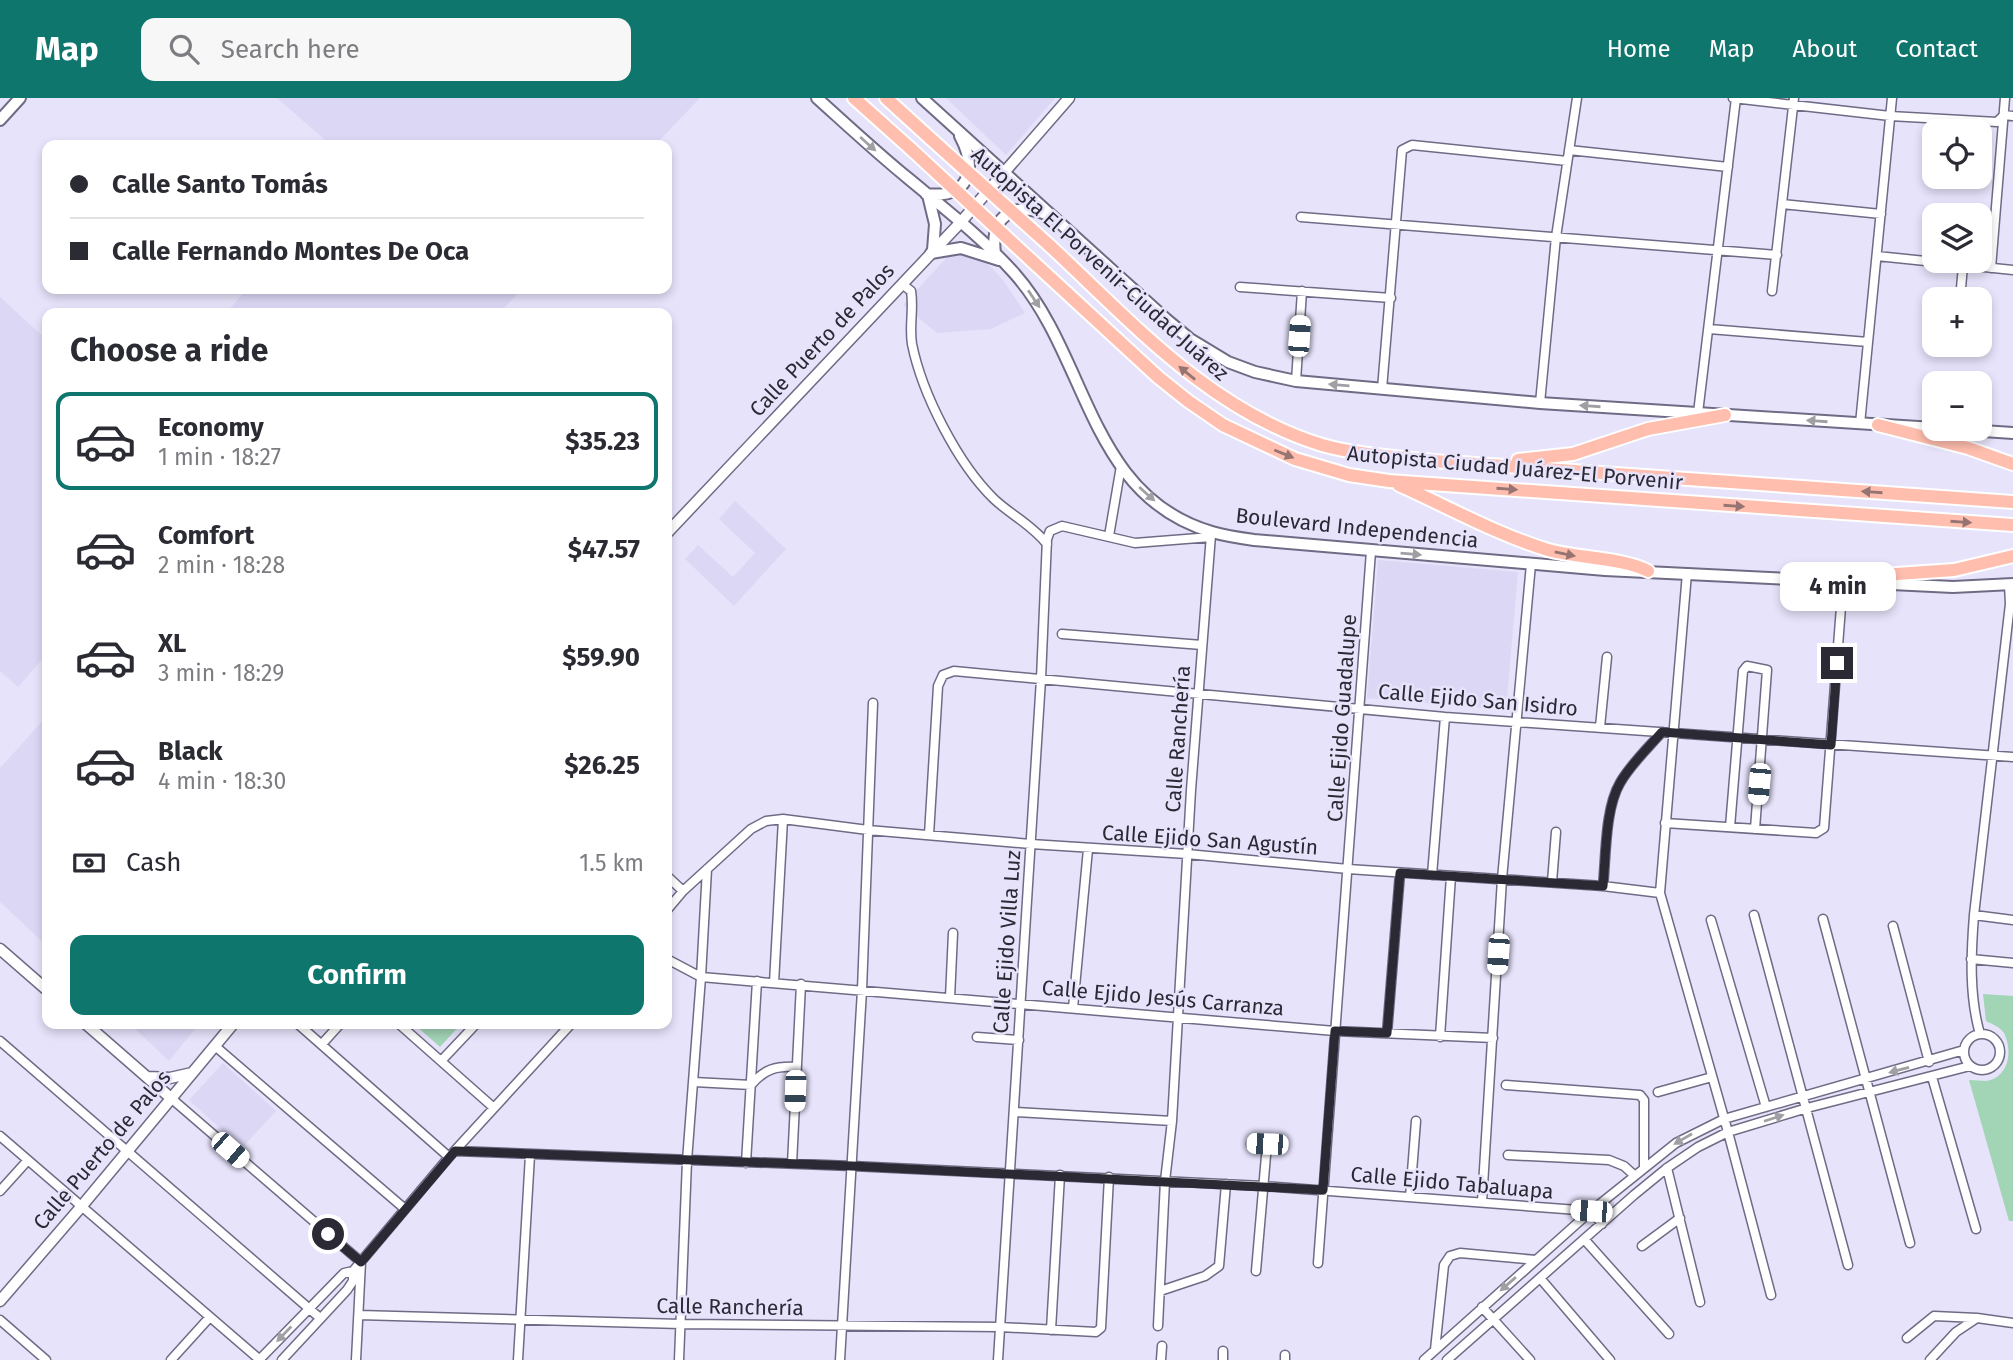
<!DOCTYPE html>
<meta charset="utf-8">
<style>
body{margin:0;font-family:"Fira Sans",sans-serif;background:#f7f7f7;color:#2b2b33;height:100vh;display:flex;flex-direction:column;font-size:26px;white-space:nowrap}
*{box-sizing:border-box;margin:0}
p{font-size:23px;color:#7c7c81}
.icon{flex:none;width:38px;height:38px;fill:none;stroke:currentColor;stroke-width:2;stroke-linecap:round;stroke-linejoin:round}
.map{position:relative;flex:1;overflow:hidden}
.side{position:absolute;left:42px;top:210px;width:630px;height:721px;display:flex;flex-direction:column;background:#fff;border-radius:14px;box-shadow:0 4px 10px #0003}
.side>*{flex:none}
.top-card{position:absolute;left:42px;top:42px;width:630px;height:154px;border-radius:14px;box-shadow:0 4px 10px #0003;display:grid;align-content:center;height:154px;padding:0 28px;background:#fff}
.tools{position:absolute;left:1922px;top:21px;display:grid;gap:14px}
.tools a{display:grid;place-items:center;width:70px;height:70px;border-radius:14px;background:#fff;box-shadow:0 4px 10px #0003;font-size:35px}
.end{position:absolute;width:32px;height:32px;margin:-16px;border:9px solid #2b2934;background:#fff;box-shadow:0 0 0 4px #fff}
.from{border-radius:50%}
.bubble{position:absolute;height:49px;border-radius:14px;background:#fff;box-shadow:0 4px 10px #0003;font-size:23px;font-weight:700;line-height:49px;text-align:center}
.car{position:absolute;width:21px;height:42px;margin:-21px -10px;border-radius:9px;box-shadow:0 0 5px 2px #0007;background:linear-gradient(#fff 24%,#345 0 40%,#fff 0 76%,#345 0 86%,#fff 0)}
.top-card b{display:flex;align-items:center;gap:24px;height:66px;font-size:26px}
.top-card b+b{border-top:2px solid #e1e1e2}
.top-card i{width:18px;height:18px;background:#2b2b33}
ul{padding:0;list-style:none}
li{display:flex;align-items:center;gap:21px;height:98px;margin:0 14px 10px;padding:0 14px;border:4px solid transparent;border-radius:14px}
li div{flex:1}
li b{display:block;font-size:26px}
li em{font-style:normal;font-weight:700}
li.current{border-color:#0f766e}
li>.icon{width:63px;height:63px;stroke-width:1.5}
h2{padding:0 28px;font-size:32px;line-height:84px}
.pay{display:flex;align-items:center;gap:18px;height:77px;padding:0 28px;font-size:26px}
.pay p{margin-inline-start:auto}
.cta{display:flex;gap:14px;margin-top:auto;padding:14px 28px}
.cta a{flex:1;height:80px;border-radius:14px;background:#0f766e;color:#fff;font-size:28px;font-weight:700;line-height:80px;text-align:center}
header{display:flex;align-items:center;gap:42px;box-sizing:border-box;height:98px;padding:0 35px;background:#0f766e;color:#fff}
header strong{font-size:33px}
nav{display:flex;gap:38px;margin-inline-start:auto;font-size:24px}
.search{width:490px;height:63px;background:#f7f7f7;display:flex;align-items:center;gap:18px;box-sizing:border-box;padding:0 24px;border-radius:14px;color:#7c7c81;font-size:26px}
.map>svg:first-child{display:block}
</style>
<header>
<strong>Map</strong>
<div class="search"><svg class="icon" aria-label="search" viewBox="0 0 24 24"><circle cx="10" cy="10" r="6"/><path d="M15 15l6 6"/></svg>Search here</div>
<nav><a>Home</a><a>Map</a><a>About</a><a>Contact</a></nav>
</header>
<div class="map">
<svg width="2013" height="1262" viewBox="0 0 2013 1262">
<rect width="100%" height="100%" fill="#e7e3fb"/>
<!-- built -->
<path fill="#dcd7f5" d="M277,0h423l-45,47h-324z
M946,0h109l-49,57z
M957,153l19,3 10,8 17,18 22,33 -34,16 -54,4 -34,-28 45,-49z
M247,191h275l-23,24h-273z
M0,199l47,43v314l-29,33 -18,-16z
M735,403l51,48 -52,57 -49,-47 13,-14 35,32 22,-24 -36,-34z
M1378,462l140,12 -12,138 -139,-12z
M47,618v230l-47,-44v-134z
M130,926h69l-30,37z
M223,965l53,48 -34,37 -53,-48z"/>
<!-- green -->
<path fill="#a2d4b6" d="M1983,896l30,2v225h-4l-40,-141c6,0 12,1 17,1 23,-3 27,-30 18,-48 -4,-6 -12,-9 -18,-12z
M414,926h47l-21,23z"/>
<g fill="none" stroke-linecap="round" stroke-linejoin="round">
<!-- minor casing -->
<g stroke="#6f6b85" stroke-width="11">
<path id="minor" d="M1733,0l157,18 107,6 7,-7 9,1
M1569,52l159,17
M1782,106l99,10
M1301,119l476,38
M1877,158l136,14
M1991,170l14,-170
M902,186l9,7c3,18 -2,35 1,53 10,50 46,120 82,155 17,16 38,26 53,45
M1240,189l151,11
M1772,193l22,-193
M1960,201l3,-33
M1709,231l159,13
M1296,283l6,-90
M1382,291l20,-239 10,-5 155,16
M1540,305l16,-166 21,-139
M1698,315l38,-315
M1860,326l32,-326
M1109,438l12,-70
M1687,475l-27,320 68,239 43,163
M1062,536l140,11
M1600,629l7,-70
M1665,725l151,10 8,-5 19,-247
M1730,729l13,-156 4,-5 20,4 -12,159
M929,737l9,-149 5,-11 11,-4 491,46 568,40
M1432,777l13,-158
M667,778l16,15
M1552,784l4,-50
M1603,788c3,-30 2,-78 17,-103 10,-18 28,-35 42,-51
M667,812l16,-19 68,-62 15,-8 17,-2 85,11 163,14 156,10 161,15 255,17 57,7
M1754,817l94,350
M1974,817l39,5
M1823,821l87,324
M1711,822l55,187
M1893,828l36,136
M667,861l34,18 634,54 158,7
M1971,861l42,4
M774,885l9,-164
M950,900l3,-65
M1073,910l15,-159
M298,926l151,133
M399,926l95,84
M1387,935l13,-160
M1980,936c-11,-38 -9,-80 -6,-119l36,-311 -1,-19
M1964 954a18 18 0 1 1 36 0a18 18 0 1 1-36 0Z
M977,939l42,3
M1440,939l11,-161
M0,943l320,277
M322,946l18,-20
M215,948l190,163
M442,962l34,-36
M1932,979l44,152
M694,984l57,3c13,-16 25,-19 45,-18
M1506,987l134,10 4,5v66
M1658,994l54,-15
M172,1001l189,163 -5,98
M1014,1014l158,9
M0,1038l260,224
M1251,1046l31,2
M455,1053l397,15 411,20 328,25 11,13
M1508,1057l101,5 15,6 10,9
M746,1065l11,-182
M792,1066l9,-180
M1667,1070l33,134
M0,1093l28,-31
M1410,1099l6,-76
M1482,1104l20,-323 29,-315
M1584,1141l85,95
M1642,1148l38,-28
M1318,1165l53,-712
M1256,1173l11,-127
M1540,1180l70,82
M1160,1193l45,-15 14,-10 7,-82
M1482,1209l48,53
M359,1217l322,9 319,3 96,5 5,-4 8,-151
M0,1222l46,40
M1158,1228l7,-145 7,-60 19,-331 20,-255
M1051,1232l9,-155
M1907,1240l27,-22 43,2
M1435,1252l9,-85 6,-9 10,-3 76,7
M171,1262l38,-42
M259,1262l85,-87 9,-2
M282,1262l65,-70 6,-9v-10l96,-114 122,-133
M518,1262l12,-205
M679,1262l8,-199 14,-184 6,-108
M840,1262l22,-370 11,-287
M998,1262l43,-681 6,-140 3,-8 12,-5 73,17 76,-6
M1161,1262l1,-14
M1223,1262v-9
M1285,1262v-5
M1424,1262l167,-149 85,-68 48,-24 240,-69
M1447,1262l187,-165 33,-27 31,-21 30,-15 79,-24 163,-42
M1930,1262l26,-28 21,-14 36,5"/>
</g>
<!-- tertiary casing -->
<g stroke="#6f6b85" stroke-width="13">
<path id="tertiary" d="M667,435l293,-310 109,-125
M0,851l47,41
M86,926l86,75
M148,979l22,1 22,-5
M0,1203l81,-94 152,-183"/>
</g>
<!-- secondary casing -->
<g stroke="#6f6b85" stroke-width="14">
<path id="secondary" d="M817,0c30,27 60,55 92,81 36,30 75,60 106,95 74,84 73,222 197,258 14,4 28,6 42,8l351,30 348,17 60,-3
M922,0l244,221 24,20 38,23 27,10 41,9 244,22 394,25
M0,22l20,-22
M926,96c43,5 52,-24 34,-58
M928,97l7,29 -2,26
M931,155l30,-5 38,12
M995,155c-5,-38 19,-52 53,-38
M1953,331l60,4"/>
</g>
<!-- trunk casing -->
<g stroke="#fff" stroke-width="16">
<path id="trunk" d="M854,0l57,51
M886,0l45,41
M1049,147c84,78 160,165 273,200 36,10 74,12 111,16l580,41
M1031,162l127,117 30,24 35,24 72,34 54,16 40,6 624,44
M1878,327l90,23 45,16
M1518,362l55,-6 75,-25 77,-14
M1399,387c49,22 97,49 149,65 29,8 75,8 100,21
M1863,484l19,-7 72,-5 59,-14"/>
</g>
<!-- minor -->
<use href="#minor" stroke="#fff" stroke-width="8"/>
<!-- tertiary -->
<use href="#tertiary" stroke="#fff" stroke-width="10"/>
<!-- secondary -->
<use href="#secondary" stroke="#fff" stroke-width="10"/>
<!-- trunk -->
<use href="#trunk" stroke="#ffbeae" stroke-width="12"/>
<!-- trunk-bridge casing -->
<g stroke="#fff" stroke-width="16" stroke-linecap="butt">
<path id="trunk-bridge" d="M931,41l118,106
M911,51l120,111"/>
</g>
<!-- trunk-bridge -->
<use href="#trunk-bridge" stroke="#ffbeae" stroke-width="12"/>
</g>
<!-- one-way arrows -->
<defs><path id="oneway-solid" d="M-6-.8H1V-3.2L6.5 0L1 3.2V.8H-6Z" transform="scale(1.75)"/></defs>
<g fill="#a09fa4">
<use href="#oneway-solid" transform="translate(868 46) rotate(42)"/>
<use href="#oneway-solid" transform="translate(1034 201) rotate(56)"/>
<use href="#oneway-solid" transform="translate(1339 287) rotate(-175)"/>
<use href="#oneway-solid" transform="translate(1590 308) rotate(-176)"/>
<use href="#oneway-solid" transform="translate(1817 323) rotate(-176)"/>
<use href="#oneway-solid" transform="translate(1147 396) rotate(42)"/>
<use href="#oneway-solid" transform="translate(1411 456) rotate(5)"/>
<use href="#oneway-solid" transform="translate(1899 972) rotate(165)"/>
<use href="#oneway-solid" transform="translate(1774 1020) rotate(-18)"/>
<use href="#oneway-solid" transform="translate(1683 1041) rotate(150)"/>
<use href="#oneway-solid" transform="translate(1508 1186) rotate(139)"/>
<use href="#oneway-solid" transform="translate(284 1236) rotate(134)"/>
</g>
<g fill="#957471">
<use href="#oneway-solid" transform="translate(1187 275) rotate(-141)"/>
<use href="#oneway-solid" transform="translate(1284 356) rotate(22)"/>
<use href="#oneway-solid" transform="translate(1507 391) rotate(4)"/>
<use href="#oneway-solid" transform="translate(1872 394) rotate(-176)"/>
<use href="#oneway-solid" transform="translate(1734 408) rotate(4)"/>
<use href="#oneway-solid" transform="translate(1961 424) rotate(4)"/>
<use href="#oneway-solid" transform="translate(1565 456) rotate(12)"/>
</g>
<g fill="none" stroke-linecap="round" stroke-linejoin="round">
<!-- route -->
<path stroke="#2b2934" stroke-width="9" d="M328,1136l33,28 94,-111 397,15 471,24 12,-159 52,2 13,-160 203,13c3,-30 2,-77 17,-103 10,-18 28,-35 42,-51l169,13 6,-82"/>
</g>
<g text-anchor="middle" stroke-width="5" stroke-linejoin="round" paint-order="stroke">
<!-- street labels -->
<g font-size="21" fill="#2b2934" stroke="#e7e3fb">
<text transform="translate(1100 166) rotate(42)" y="7">Autopista El Porvenir-Ciudad Juárez</text>
<text transform="translate(822 242) rotate(-47)" y="7">Calle Puerto de Palos</text>
<text transform="translate(1515 370) rotate(5)" y="7">Autopista Ciudad Juárez-El Porvenir</text>
<text transform="translate(1357 430) rotate(6)" y="7">Boulevard Independencia</text>
<text transform="translate(1478 602) rotate(5)" y="7">Calle Ejido San Isidro</text>
<text transform="translate(1342 620) rotate(-86)" y="7">Calle Ejido Guadalupe</text>
<text transform="translate(1178 641) rotate(-86)" y="7">Calle Ranchería</text>
<text transform="translate(1210 742) rotate(4)" y="7">Calle Ejido San Agustín</text>
<text transform="translate(1007 844) rotate(-86)" y="7">Calle Ejido Villa Luz</text>
<text transform="translate(1163 900) rotate(5)" y="7">Calle Ejido Jesús Carranza</text>
<text transform="translate(102 1052) rotate(-50)" y="7">Calle Puerto de Palos</text>
<text transform="translate(1452 1085) rotate(5)" y="7">Calle Ejido Tabaluapa</text>
<text transform="translate(730 1209) rotate(1)" y="7">Calle Ranchería</text>
</g>
</g>
</svg>
<div class="tools">
<a><svg class="icon" aria-label="locate" viewBox="0 0 24 24"><circle cx="12" cy="12" r="6"/><path d="M12 2v4M12 18v4M2 12h4M18 12h4"/></svg></a>
<a><svg class="icon" aria-label="layers" viewBox="0 0 24 24"><path d="M12 4l9 5-9 5-9-5zM3 14l9 5 9-5"/></svg></a>
<a>+</a>
<a>−</a>
</div>
<i class="end from" style="left:328px;top:1136px"></i>
<i class="end" style="left:1837px;top:565px"></i>
<div class="bubble" style="left:1780px;top:464px;width:116px">4 min</div>
<i class="car" style="left:1299px;top:238px;rotate:4deg"></i>
<i class="car" style="left:1759px;top:686px;rotate:185deg"></i>
<i class="car" style="left:1498px;top:856px;rotate:184deg"></i>
<i class="car" style="left:795px;top:993px;rotate:182deg"></i>
<i class="car" style="left:1267px;top:1046px;rotate:272deg"></i>
<i class="car" style="left:230px;top:1052px;rotate:131deg"></i>
<i class="car" style="left:1591px;top:1113px;rotate:274deg"></i>
<div class="top-card">
<b><i class="from"></i>Calle Santo Tomás</b>
<b><i></i>Calle Fernando Montes De Oca</b>
</div>
<section class="side">
<h2>Choose a ride</h2>
<ul>
<li class="current"><svg class="icon" aria-label="car" viewBox="0 0 24 24"><path d="M5 17H2v-5l4-1 3-4h7l3 4 3 1v5h-3M9 17h6M6 11h13"/><circle cx="7" cy="17" r="2"/><circle cx="17" cy="17" r="2"/></svg><div><b>Economy</b><p>1 min · 18:27</p></div><em>$35.23</em></li>
<li><svg class="icon" aria-label="car" viewBox="0 0 24 24"><path d="M5 17H2v-5l4-1 3-4h7l3 4 3 1v5h-3M9 17h6M6 11h13"/><circle cx="7" cy="17" r="2"/><circle cx="17" cy="17" r="2"/></svg><div><b>Comfort</b><p>2 min · 18:28</p></div><em>$47.57</em></li>
<li><svg class="icon" aria-label="car" viewBox="0 0 24 24"><path d="M5 17H2v-5l4-1 3-4h7l3 4 3 1v5h-3M9 17h6M6 11h13"/><circle cx="7" cy="17" r="2"/><circle cx="17" cy="17" r="2"/></svg><div><b>XL</b><p>3 min · 18:29</p></div><em>$59.90</em></li>
<li><svg class="icon" aria-label="car" viewBox="0 0 24 24"><path d="M5 17H2v-5l4-1 3-4h7l3 4 3 1v5h-3M9 17h6M6 11h13"/><circle cx="7" cy="17" r="2"/><circle cx="17" cy="17" r="2"/></svg><div><b>Black</b><p>4 min · 18:30</p></div><em>$26.25</em></li>
</ul>
<div class="pay"><svg class="icon" aria-label="cash" viewBox="0 0 24 24"><path d="M3 7h18v10H3z"/><circle cx="12" cy="12" r="2"/></svg>Cash<p>1.5 km</p></div>
<div class="cta"><a>Confirm</a></div>
</section>
</div>
